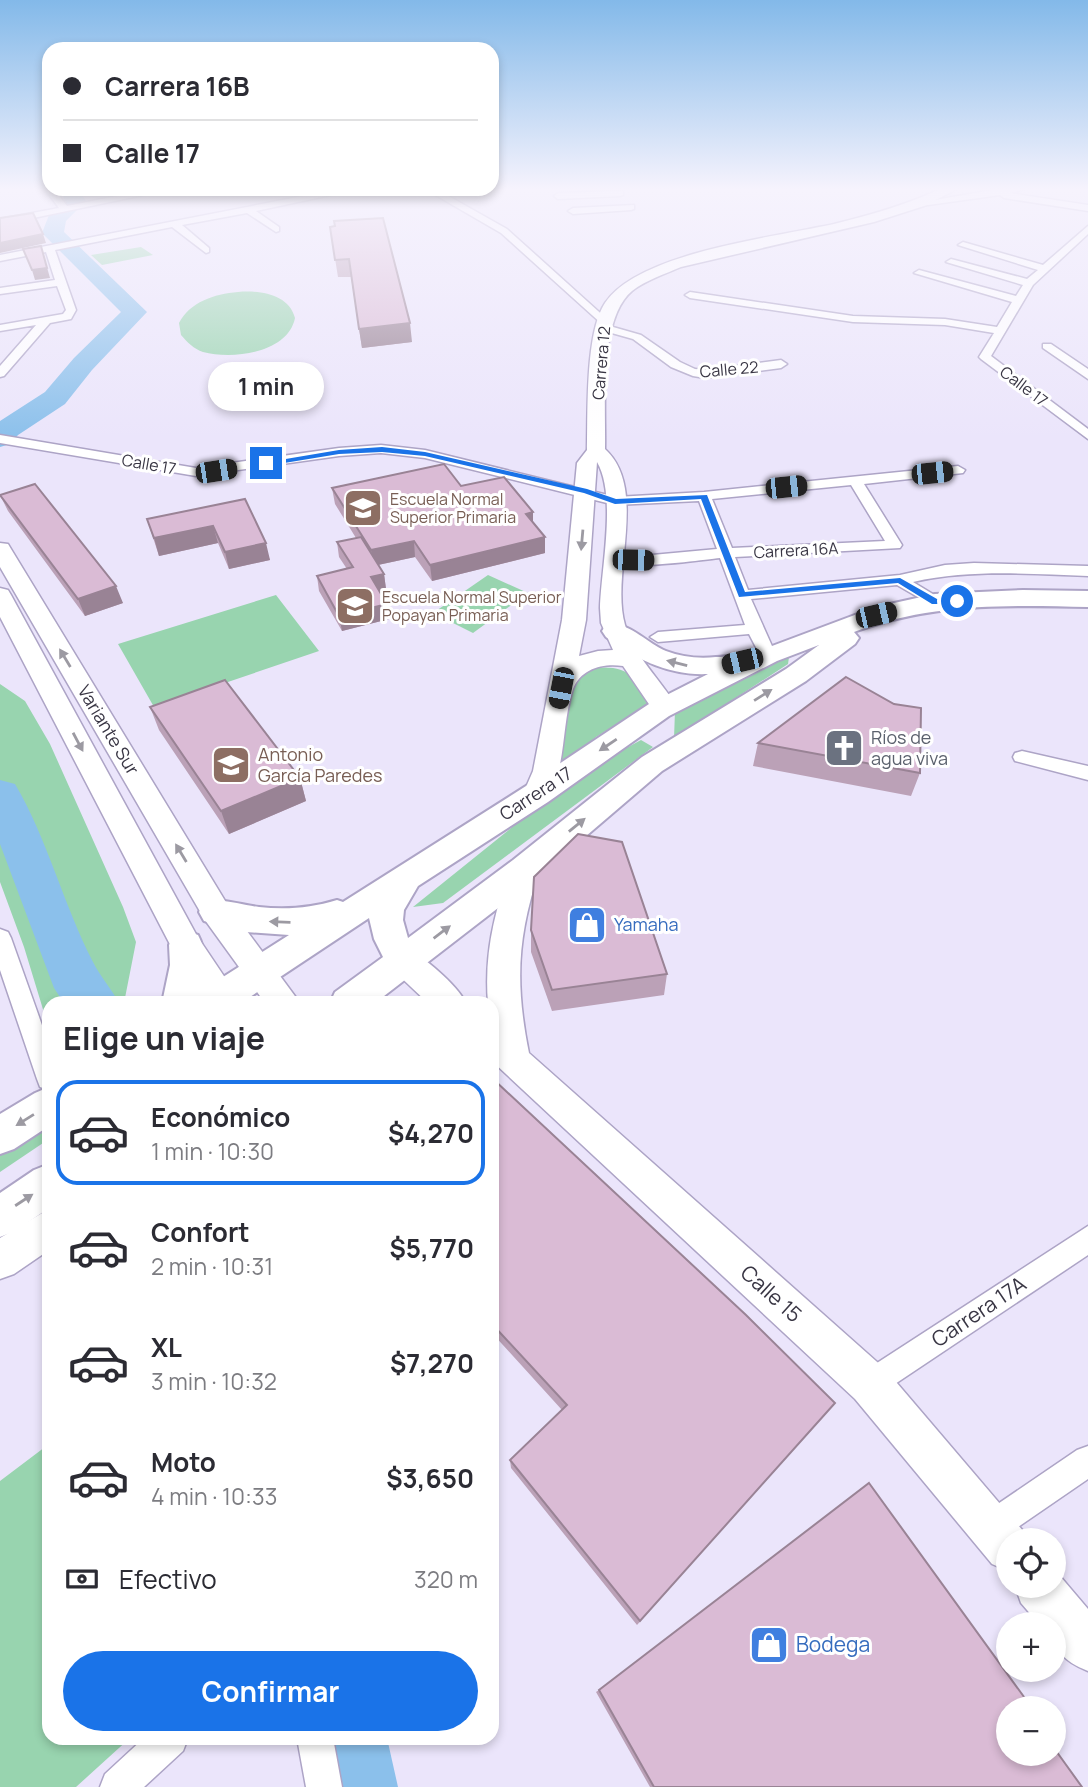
<!DOCTYPE html>
<html lang="es">
<meta charset="utf-8">
<style>
body{margin:0;font-family:Manrope,sans-serif;background:#f7f7f7;color:#2b2b33;height:100vh;display:flex;flex-direction:column;font-size:26px;white-space:nowrap}
*{box-sizing:border-box;margin:0}
p{font-size:23px;color:#7c7c81}
.icon{flex:none;width:38px;height:38px;fill:none;stroke:currentColor;stroke-width:2;stroke-linecap:round;stroke-linejoin:round}
.map{position:relative;flex:1;overflow:hidden}
.details{position:absolute;left:42px;top:996px;width:457px;height:749px;display:flex;flex-direction:column;background:#fff;border-radius:21px;box-shadow:0 4px 10px #0003}
.details>*{flex:none}
.hud{position:absolute;left:42px;top:42px;width:457px;height:154px;border-radius:21px;box-shadow:0 4px 10px #0003;display:grid;align-content:center;height:154px;padding:0 21px;background:#fff}
.fabs{position:absolute;left:996px;top:1528px;display:grid;gap:14px}
.fabs a{display:grid;place-items:center;width:70px;height:70px;border-radius:50%;background:#fff;box-shadow:0 4px 10px #0003;font-size:35px}
.end{position:absolute;width:32px;height:32px;margin:-16px;border:9px solid #1a73e8;background:#fff;box-shadow:0 0 0 4px #fff}
.from{border-radius:50%}
.bubble{position:absolute;height:49px;border-radius:24px;background:#fff;box-shadow:0 4px 10px #0003;font-size:23px;font-weight:700;line-height:49px;text-align:center}
.car{position:absolute;width:21px;height:42px;margin:-21px -10px;border-radius:9px;box-shadow:0 0 5px 2px #0007;background:linear-gradient(#222 24%,#8ab4d8 0 40%,#222 0 76%,#8ab4d8 0 86%,#222 0)}
.hud b{display:flex;align-items:center;gap:24px;height:66px;font-size:26px}
.hud b+b{border-top:2px solid #e1e1e2}
.hud i{width:18px;height:18px;background:#2b2b33}
ul{padding:0;list-style:none}
li{display:flex;align-items:center;gap:21px;height:105px;margin:0 14px 10px;padding:0 7px;border:4px solid transparent;border-radius:21px}
li div{flex:1}
li b{display:block;font-size:26px}
li em{font-style:normal;font-weight:700}
li.selected{border-color:#1a73e8}
li>.icon{width:63px;height:63px;stroke-width:1.5}
h2{padding:0 21px;font-size:32px;line-height:84px}
.pay{display:flex;align-items:center;gap:18px;height:77px;padding:0 21px;font-size:26px}
.pay p{margin-inline-start:auto}
.cta{display:flex;gap:14px;margin-top:auto;padding:14px 21px}
.cta a{flex:1;height:80px;border-radius:42px;background:#1a73e8;color:#fff;font-size:28px;font-weight:700;line-height:80px;text-align:center}
.map>svg:first-child{display:block}
</style>
<div class="map">
<svg width="1088" height="1787" viewBox="0 0 1088 1787">
<rect width="100%" height="100%" fill="#ebe5fb"/>
<!-- green -->
<path fill="#98d4af" d="M141,247l12,8 -51,10 -11,-10z
M238,292c21,-2 51,2 57,26 -7,35 -62,42 -92,34 -9,-3 -16,-10 -22,-17l-2,-12c11,-21 35,-29 59,-31z
M488,575l40,18 -55,40 -40,-20z
M276,595l43,56 -165,56 -36,-63z
M781,656l8,1 -1,7 -114,74 1,-27z
M595,668c32,-3 42,8 54,36l-53,33 -45,37 19,-93z
M0,684l25,17 25,43 73,163 13,35 -12,61h-75v26l-25,-82 -24,-65z
M641,740l12,7 -210,156 -30,4 164,-132z
M49,1122v17l-49,33v-18z
M49,1444v294h81l-54,49h-76v-306z"/>
<g fill="none" stroke-linecap="round" stroke-linejoin="round">
<!-- river -->
<path fill="#8bc0eb" fill-rule="evenodd" d="M58,189h20l8,12 -20,20 -2,11 83,80 -55,58 -27,34 -47,31 -8,9 -10,3v-26l45,-29 29,-34 47,-46 -79,-79 7,-18 16,-15z
M0,780l15,4c33,56 48,120 78,178 7,14 18,26 26,41h-55l-10,-15 -54,-144z
M307,1738h80l11,49h-82z"/>
<!-- street casing -->
<g stroke="#ada4c6" stroke-width="3">
<path id="street" d="M45,189h9l13,17 85,-17h20l-172,36v-6l59,-11z
M339,189h20l-103,22 23,16v4l-3,1 -29,-19 -65,12 27,23v4l-3,1 -34,-26 -117,23 21,60 -5,9 -21,4 -46,53 -4,1v-11l36,-41 -36,6v-6l63,-11 3,-4 -9,-24 -57,8v-6l55,-8 -9,-28 -46,9v-6z
M425,189h11l71,40 101,91 2,2 -4,3 35,10 39,27 15,7 10,1 76,-10 6,4 -6,4 -76,10 -12,-2 -22,-9 -38,-28 -32,-9 -2,-2 4,-3 -102,-92z
M999,189h26l-15,4 78,12v6l-84,-13 -4,-3 -79,11 -4,-3z
M623,191v4l-3,1 -62,3 -4,-3 4,-3z
M634,205v4l-3,1 -58,4 -5,-3 5,-3z
M1088,226v8l-55,51 -42,71 97,73v10l-107,-80 -2,-2 15,-24 -49,-8 -92,-3 -163,-24 -5,-3 5,-3 163,24 92,3 52,8 15,-25 -98,-29 5,-3 97,26 7,-11 -77,-23 5,-3 76,20 11,-9 -80,-25 5,-3 80,23z
M1043,344h8l37,25v10l-45,-31z
M0,435l196,33 143,-20 42,-3 44,5 191,47 88,-5 254,-26 7,4 -2,3 -99,11 38,61 -2,3 -165,9 13,33 152,-15 45,-10 29,-2 114,3v10c-59,-2 -117,-7 -175,6l28,17 2,3 -2,3 -6,2 -38,-22 -146,14 25,56 -8,5 -6,-1 -13,-25 -91,8 -8,-5 8,-5 87,-7 -25,-67c-20,2 -101,14 -114,2l8,-5h38l65,-6 -18,-48 -84,4 -190,-47 -44,-5 -42,3 -143,20 -196,-33zM851,485l34,56 -153,7 -20,-49z
M1022,751l66,15v14l-73,-19 -2,-4 2,-4z
M0,929l8,3 3,6 38,107v45l-9,-3 -3,-8 -37,-109z
M1088,1226v29l-208,139 -10,5 -10,-5 -5,-10 5,-10z
M1088,1446v33l-86,59 -11,5 -11,-5 -5,-11 5,-11 97,-66z
M144,1738h44l-5,13 -39,36h-44l5,-13z
M297,1738h36l9,49h-36z"/>
</g>
<!-- secondary casing -->
<g stroke="#ada4c6" stroke-width="3">
<path id="secondary" d="M940,189h17l-33,17 -50,16 -193,45c-16,7 -35,13 -49,24 -34,28 -26,117 -27,158 44,40 5,125 20,176 9,31 36,55 52,82l-4,6 -9,2 -9,-2 -32,-47c-19,-3 -42,2 -50,23 -12,37 -6,77 -26,112l-10,3 -10,-3 -4,-7 10,-23 29,-151 15,-157 10,-13c1,-37 -2,-117 18,-147 34,-51 171,-66 229,-79 36,-9 72,-19 106,-35zM597,462c20,34 4,107 3,146l1,15 12,27 -15,1 -19,5 7,-36z
M0,543l8,1 3,5 216,355 73,99h-35l-60,-83 -205,-353z
M0,588l8,2 3,5 186,341 45,67h-34l-33,-49 -175,-337z
M525,858l10,3 5,8c-23,67 -25,115 -11,184l356,316 139,163 4,8h-20v31l-16,-7 -137,-165 -363,-338v-58h-4c-4,-48 6,-90 22,-134l5,-8z
M404,948c19,7 53,37 62,55h-38l-35,-33 -5,-9 5,-9z
M49,1209v41l-35,24 -14,5v-41z
M1054,1569l34,40v62c-25,-10 -34,-20 -34,-47h-15l-18,-21 -6,-17h39z"/>
</g>
<!-- primary casing -->
<g stroke="#ada4c6" stroke-width="4">
<path id="primary" d="M1023,590l65,1v16c-81,-2 -157,-4 -234,25l5,6 -4,6 -49,37 -144,90 -125,107 -162,125h-45l5,-11 48,-35 -9,-18 -5,-21 -128,85h-79l8,-38 -1,-20 5,-10 12,-4 12,4c10,19 6,36 3,56l88,-56 -43,-3 -42,-11 -5,-9 5,-9c18,-6 36,2 55,4 27,3 52,1 78,-7l6,2 183,-116 123,-82 59,-30c-38,2 -73,-15 -102,-37l-4,-6 4,-6c22,-5 40,18 60,26 16,6 33,8 50,6 10,0 17,-3 27,0l133,-50 59,-13zM819,645l-33,24 -144,88 -129,103 -105,78 -5,-18 1,-10 14,-24 130,-84 121,-86 108,-55z
M49,1087v39l-35,23 -14,5v-40l35,-21z
M49,1164v44l-34,23 -15,6v-44l34,-23z"/>
</g>
<!-- street -->
<use href="#street" fill="#fff" fill-rule="evenodd"/>
<!-- secondary -->
<use href="#secondary" fill="#fff" fill-rule="evenodd"/>
<!-- primary -->
<use href="#primary" fill="#fff" fill-rule="evenodd"/>
</g>
<!-- wall -->
<path fill="#bba1b7" d="M330,227l82,115 -50,6 -11,-71h-13z
M461,486l72,26v10l12,15v16l-113,28 -17,-24 -37,8 6,9 2,15 -6,2 9,28 -47,12 -23,-40 -2,-15 30,-7 -8,-12 -2,-15 19,-4 -21,-34 -3,-16z
M0,495l123,108 -38,13 -77,-105z
M245,499l25,61 -41,9 -11,-26 -59,13 -12,-37z
M150,707l150,71 6,23 -77,33 -70,-104z
M758,743l162,30 -9,23 -158,-30z
M531,930l136,44 -3,21 -112,16 -21,-59z
M492,1078l343,325 -198,222 -126,-157 -1,-8 52,-50 -70,-77z
M599,1690l409,18 74,79h-432l-54,-95z"/>
<!-- shaded-wall -->
<path fill="#998395" d="M43,234l3,9 -46,10v-10z
M41,246l9,32 -15,2 -3,-10z
M410,323l2,19 -50,6 -3,-19z
M533,512v16l-7,-14z
M213,526l5,17 -59,13 -5,-18z
M545,537v16l-113,28 -2,-16z
M414,541l1,16 -42,9 -2,-16z
M266,543l4,17 -41,9 -4,-17z
M384,574l2,15 -12,4 -3,-16z
M116,586l7,17 -38,13 -7,-17z
M387,604l2,15 -47,12 -3,-15z
M300,778l6,23 -77,33 -8,-23z"/>
<!-- building -->
<path fill="#dabbd5" stroke="#998395" stroke-width="2" d="M33,213l10,21 -43,9v-25z
M383,218l27,105 -51,6 -10,-70 -14,1 -5,-33 5,-1 -1,-5z
M41,246l6,22 -15,2 -9,-21z
M444,464l17,22 43,-9 29,35 -7,2 19,23 -115,28 -16,-24 -43,9 -39,-62z
M35,484l81,102 -38,13 -78,-104z
M245,499l21,44 -41,9 -12,-26 -59,12 -7,-19z
M361,537l23,37 -13,3 16,27 -48,12 -22,-40 36,-9 -16,-25z
M846,677l48,27 27,4 -1,65 -162,-30z
M225,680l75,98 -79,33 -71,-104z
M578,834l44,8 45,132 -115,16 -21,-60 3,-53z
M492,1078l254,237 89,88 -195,218 -130,-161 57,-55 -75,-81z
M869,1483l163,225h-24v46h46v-6l28,39h-428l-55,-97z"/>
<!-- one-way arrows -->
<defs><path id="oneway-solid" d="M-6-.8H1V-3.2L6.5 0L1 3.2V.8H-6Z" transform="scale(1.75)"/></defs>
<g fill="#9c9aa2">
<use href="#oneway-solid" transform="translate(582 540) rotate(95)"/>
<use href="#oneway-solid" transform="translate(65 658) rotate(-121)"/>
<use href="#oneway-solid" transform="translate(677 663) rotate(-166)"/>
<use href="#oneway-solid" transform="translate(763 695) rotate(-32)"/>
<use href="#oneway-solid" transform="translate(78 742) rotate(62)"/>
<use href="#oneway-solid" transform="translate(608 745) rotate(146)"/>
<use href="#oneway-solid" transform="translate(577 825) rotate(-39)"/>
<use href="#oneway-solid" transform="translate(181 853) rotate(-121)"/>
<use href="#oneway-solid" transform="translate(280 922) rotate(-178)"/>
<use href="#oneway-solid" transform="translate(442 932) rotate(-37)"/>
<use href="#oneway-solid" transform="translate(25 1120) rotate(148)"/>
<use href="#oneway-solid" transform="translate(24 1200) rotate(-33)"/>
</g>
<!-- sky -->
<linearGradient id="sky" x2="0" y2="1"><stop stop-color="#83b9e9"/><stop offset="0.43" stop-color="#f6f3fd"/><stop offset="1" stop-color="#f6f3fd" stop-opacity="0"/></linearGradient>
<rect width="1088" height="440" fill="url(#sky)"/>
<!-- route -->
<path fill="#1a73e8" d="M382,447l43,5 162,37 29,10 91,-4 38,97 155,-14 37,21 20,-1 4,3 -4,3h-25l-34,-21 -159,14 -38,-98 -86,5 -31,-11 -159,-37 -43,-4 -43,2 -73,12 -4,-3 77,-13z"/>
<!-- icons -->
<defs>
<g id="school-square" transform="scale(2.0125)"><rect x="-9" y="-9" width="18" height="18" rx="4" fill="#8d6e63" stroke="#fff"/><path d="M0-5L7-2L0 1L-7-2ZM-4 1L0 2.5L4 1V4Q0 6-4 4Z" fill="#fff"/></g>
<g id="church-square" transform="scale(2.0125)"><rect x="-9" y="-9" width="18" height="18" rx="4" fill="#6b7280" stroke="#fff"/><path d="M-1.2-6h2.4v3.5h3.3v2.4h-3.3V6h-2.4V-.1h-3.3v-2.4h3.3Z" fill="#fff"/></g>
<g id="shop-square" transform="scale(2.0125)"><rect x="-9" y="-9" width="18" height="18" rx="4" fill="#3f7fe0" stroke="#fff"/><path d="M-5-2.5h2.3a2.7 3.5 0 0 1 5.4 0H5L5.5 6h-11ZM-1.5-2.5h3a1.5 2.3 0 0 0-3 0Z" fill="#fff"/></g>
</defs>
<g fill-rule="evenodd">
<use href="#school-square" x="363" y="508"/>
<use href="#school-square" x="355" y="606"/>
<use href="#church-square" x="844" y="748"/>
<use href="#school-square" x="231" y="765"/>
<use href="#shop-square" x="587" y="925"/>
<use href="#shop-square" x="769" y="1645"/>
</g>
<g text-anchor="middle" stroke-width="6" stroke-linejoin="round" paint-order="stroke">
<!-- far-street labels -->
<g font-size="16" fill="#393644" stroke="#fff">
<text transform="translate(601 363) rotate(-85)" y="6">Carrera 12</text>
<text transform="translate(729 369) rotate(-5)" y="6">Calle 22</text>
<text transform="translate(1024 386) rotate(37)" y="6">Calle 17</text>
<text transform="translate(149 464) rotate(10)" y="6">Calle 17</text>
<text transform="translate(796 550) rotate(-3)" y="6">Carrera 16A</text>
</g>
<!-- far-education labels -->
<g font-size="16" fill="#785e54" stroke="#fff" text-anchor="start">
<text x="390" y="505">Escuela Normal<tspan x="390" dy="18">Superior Primaria</tspan></text>
<text x="382" y="603">Escuela Normal Superior<tspan x="382" dy="18">Popayan Primaria</tspan></text>
</g>
<!-- street labels -->
<g font-size="18" fill="#393644" stroke="#fff">
<text transform="translate(108 730) rotate(59)" y="6">Variante Sur</text>
<text transform="translate(536 794) rotate(-33)" y="6">Carrera 17</text>
</g>
<!-- worship labels -->
<g font-size="18" fill="#5b616d" stroke="#fff" text-anchor="start">
<text x="871" y="744">Ríos de<tspan x="871" dy="21">agua viva</tspan></text>
</g>
<!-- education labels -->
<g font-size="18" fill="#785e54" stroke="#fff" text-anchor="start">
<text x="258" y="761">Antonio<tspan x="258" dy="21">García Paredes</tspan></text>
</g>
<!-- shop labels -->
<g font-size="18" fill="#366cbe" stroke="#fff" text-anchor="start">
<text x="614" y="931">Yamaha</text>
</g>
<!-- near-street labels -->
<g font-size="21" fill="#393644" stroke="#fff">
<text transform="translate(771 1294) rotate(42)" y="7">Calle 15</text>
<text transform="translate(979 1312) rotate(-34)" y="7">Carrera 17A</text>
</g>
<!-- near-shop labels -->
<g font-size="21" fill="#366cbe" stroke="#fff" text-anchor="start">
<text x="796" y="1652">Bodega</text>
</g>
</g>
</svg>
<div class="fabs">
<a><svg class="icon" aria-label="locate" viewBox="0 0 24 24"><circle cx="12" cy="12" r="6"/><path d="M12 2v4M12 18v4M2 12h4M18 12h4"/></svg></a>
<a>+</a>
<a>−</a>
</div>
<i class="end from" style="left:957px;top:601px"></i>
<i class="end" style="left:266px;top:463px"></i>
<div class="bubble" style="left:208px;top:362px;width:116px">1 min</div>
<i class="car" style="left:216px;top:471px;rotate:81deg"></i>
<i class="car" style="left:932px;top:473px;rotate:84deg"></i>
<i class="car" style="left:786px;top:487px;rotate:84deg"></i>
<i class="car" style="left:633px;top:560px;rotate:91deg"></i>
<i class="car" style="left:876px;top:615px;rotate:77deg"></i>
<i class="car" style="left:742px;top:661px;rotate:257deg"></i>
<i class="car" style="left:561px;top:688px;rotate:191deg"></i>
<div class="hud">
<b><i class="from"></i>Carrera 16B</b>
<b><i></i>Calle 17</b>
</div>
<section class="details">
<h2>Elige un viaje</h2>
<ul>
<li class="selected"><svg class="icon" aria-label="car" viewBox="0 0 24 24"><path d="M5 17H2v-5l4-1 3-4h7l3 4 3 1v5h-3M9 17h6M6 11h13"/><circle cx="7" cy="17" r="2"/><circle cx="17" cy="17" r="2"/></svg><div><b>Económico</b><p>1 min · 10:30</p></div><em>$4,270</em></li>
<li><svg class="icon" aria-label="car" viewBox="0 0 24 24"><path d="M5 17H2v-5l4-1 3-4h7l3 4 3 1v5h-3M9 17h6M6 11h13"/><circle cx="7" cy="17" r="2"/><circle cx="17" cy="17" r="2"/></svg><div><b>Confort</b><p>2 min · 10:31</p></div><em>$5,770</em></li>
<li><svg class="icon" aria-label="car" viewBox="0 0 24 24"><path d="M5 17H2v-5l4-1 3-4h7l3 4 3 1v5h-3M9 17h6M6 11h13"/><circle cx="7" cy="17" r="2"/><circle cx="17" cy="17" r="2"/></svg><div><b>XL</b><p>3 min · 10:32</p></div><em>$7,270</em></li>
<li><svg class="icon" aria-label="car" viewBox="0 0 24 24"><path d="M5 17H2v-5l4-1 3-4h7l3 4 3 1v5h-3M9 17h6M6 11h13"/><circle cx="7" cy="17" r="2"/><circle cx="17" cy="17" r="2"/></svg><div><b>Moto</b><p>4 min · 10:33</p></div><em>$3,650</em></li>
</ul>
<div class="pay"><svg class="icon" aria-label="cash" viewBox="0 0 24 24"><path d="M3 7h18v10H3z"/><circle cx="12" cy="12" r="2"/></svg>Efectivo<p>320 m</p></div>
<div class="cta"><a>Confirmar</a></div>
</section>
</div>
